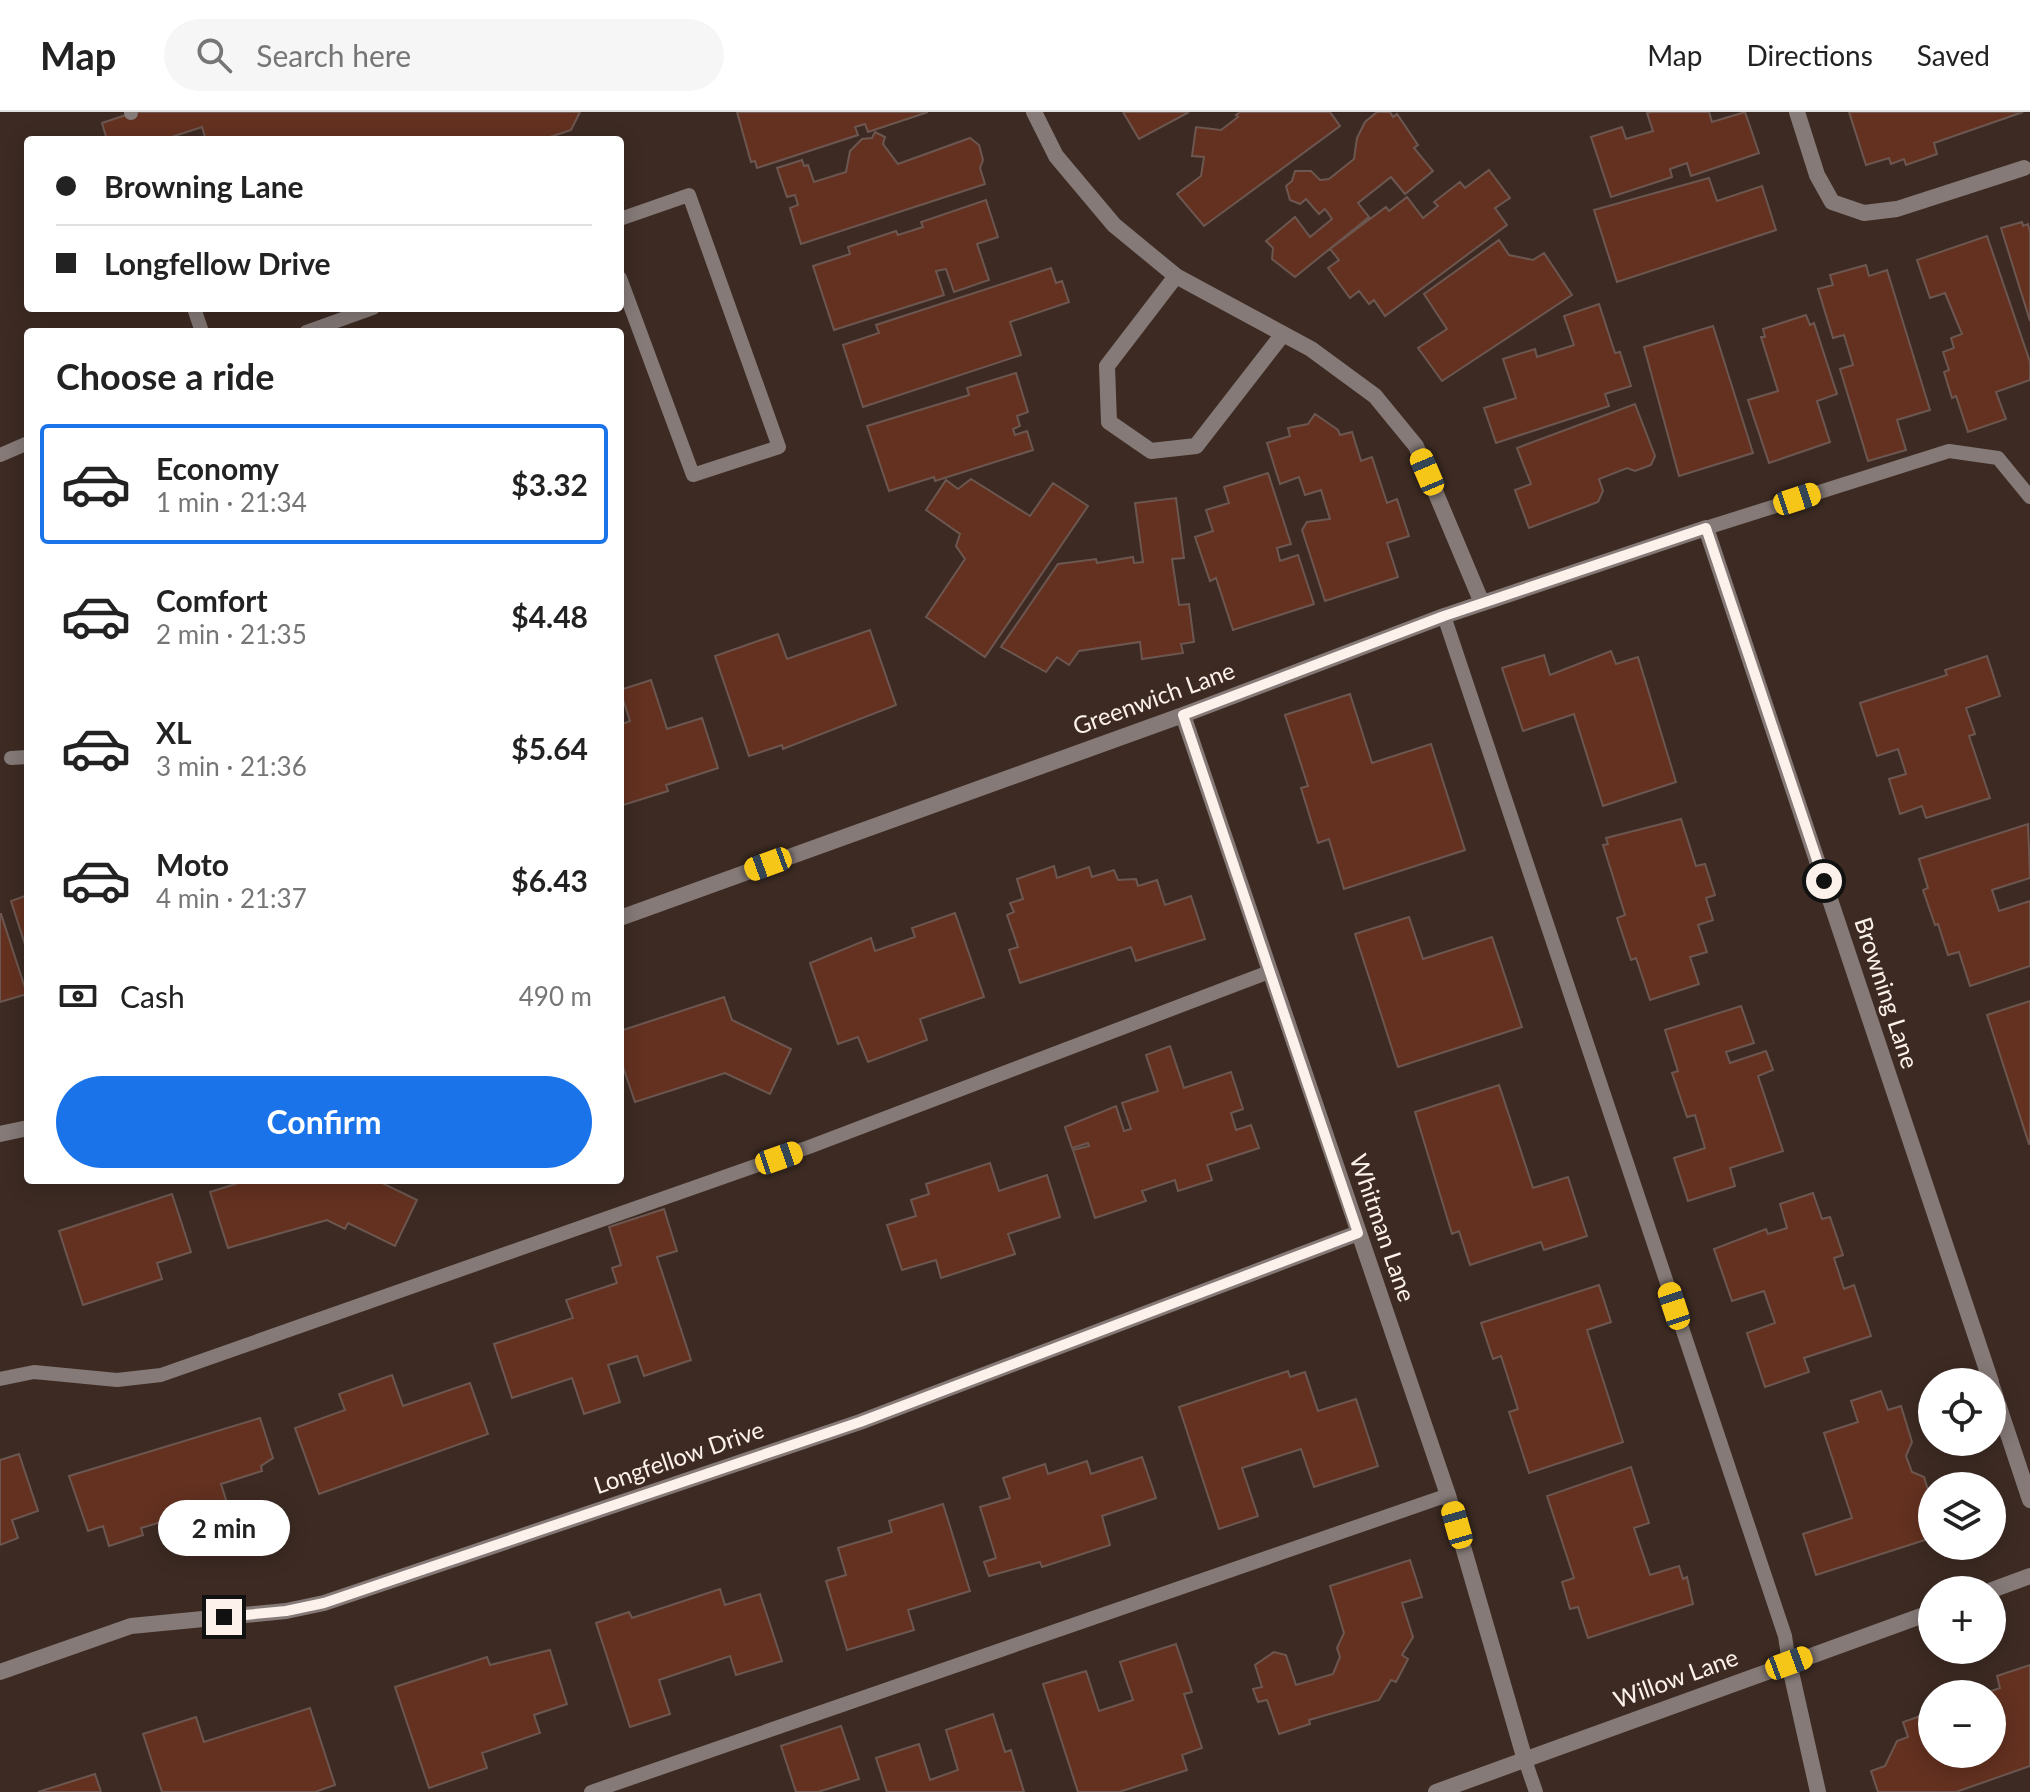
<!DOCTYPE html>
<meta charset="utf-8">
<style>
body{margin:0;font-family:Lato,sans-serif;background:#f6f6f6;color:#222;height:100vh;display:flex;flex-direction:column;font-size:30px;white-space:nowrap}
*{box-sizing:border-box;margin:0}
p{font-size:26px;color:#767676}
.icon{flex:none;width:44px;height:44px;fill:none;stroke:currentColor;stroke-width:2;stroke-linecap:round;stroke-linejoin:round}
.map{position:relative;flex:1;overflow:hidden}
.details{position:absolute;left:24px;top:216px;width:600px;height:856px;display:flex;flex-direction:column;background:#fff;border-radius:8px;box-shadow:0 4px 20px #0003}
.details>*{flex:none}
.top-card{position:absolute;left:24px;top:24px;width:600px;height:176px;border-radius:8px;box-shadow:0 4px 20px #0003;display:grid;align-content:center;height:176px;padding:0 32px;background:#fff}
.tools{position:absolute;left:1918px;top:1256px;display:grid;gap:16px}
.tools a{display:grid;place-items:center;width:88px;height:88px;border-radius:50%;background:#fff;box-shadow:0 4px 20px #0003;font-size:40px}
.end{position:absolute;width:36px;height:36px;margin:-18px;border:10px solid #fdf1eb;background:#111;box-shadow:0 0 0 4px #111}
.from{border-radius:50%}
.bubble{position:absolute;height:56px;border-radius:28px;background:#fff;box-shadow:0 4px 20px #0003;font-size:26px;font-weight:700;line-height:56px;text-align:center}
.car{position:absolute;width:24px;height:48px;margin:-24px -12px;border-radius:10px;box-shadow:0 0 6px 2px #0007;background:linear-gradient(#f5c518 24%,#345 0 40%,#f5c518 0 76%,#345 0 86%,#f5c518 0)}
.top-card b{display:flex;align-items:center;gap:28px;height:76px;font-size:30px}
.top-card b+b{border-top:2px solid #e0e0e0}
.top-card i{width:20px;height:20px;background:#222}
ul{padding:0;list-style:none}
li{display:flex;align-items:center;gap:24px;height:120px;margin:0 16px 12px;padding:0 16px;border:4px solid transparent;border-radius:8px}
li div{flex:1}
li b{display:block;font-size:30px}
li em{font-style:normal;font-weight:700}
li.active{border-color:#1a73e8}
li>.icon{width:72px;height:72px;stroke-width:1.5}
h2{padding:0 32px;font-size:36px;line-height:96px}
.pay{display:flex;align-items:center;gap:20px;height:88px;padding:0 32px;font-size:30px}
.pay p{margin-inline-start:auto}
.button{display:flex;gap:16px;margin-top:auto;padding:16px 32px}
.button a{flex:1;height:92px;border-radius:48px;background:#1a73e8;color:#fff;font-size:32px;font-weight:700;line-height:92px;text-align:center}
header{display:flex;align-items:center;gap:48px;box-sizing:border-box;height:112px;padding:0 40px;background:#fff;border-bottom:2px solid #e0e0e0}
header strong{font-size:38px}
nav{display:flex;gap:44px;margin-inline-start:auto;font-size:28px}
.search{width:560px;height:72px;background:#f6f6f6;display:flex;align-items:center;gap:20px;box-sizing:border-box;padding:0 28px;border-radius:44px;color:#767676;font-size:30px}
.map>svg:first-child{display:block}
</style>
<header>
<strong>Map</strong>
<div class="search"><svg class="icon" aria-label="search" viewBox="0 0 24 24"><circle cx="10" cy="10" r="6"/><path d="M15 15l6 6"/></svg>Search here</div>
<nav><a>Map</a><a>Directions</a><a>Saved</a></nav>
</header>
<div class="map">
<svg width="2030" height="1680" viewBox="0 0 2030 1680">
<rect width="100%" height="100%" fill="#3d2b23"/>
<!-- building -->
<path fill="#643120" stroke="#6c5750" stroke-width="2" d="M135,0h445l-9,18 -30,10h-335l-4,-13 -40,13h-55l-5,-17z
M737,0h191l-60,20 -3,-8 -10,3 3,8 -101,33 -2,-7 -4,1z
M1123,0h66l-50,27z
M1240,0h90l10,14 -136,100 -27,-32 24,-18 3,-19 -12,-1 4,-29 25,3 17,-13 -2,-2z
M1377,0h13l3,5 4,-3 21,31 -4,3 19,23 -28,23 -14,-17 -33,26 11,14 -74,60 -23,-18 1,-11 -7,-7 29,-24 15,20 22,-18 -7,-10 -6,5 -13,-15 -6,5 -10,-4 -4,-14 6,-5 3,-10h16l9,9 9,-1 25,-20 3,-21 8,-16z
M1652,0h57l3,10 33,-10 14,41 -68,23 -4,-13 -17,6 2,8 -61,20 -20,-60 31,-10 4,12 27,-8 -6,-18z
M1849,0h174l-89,31 3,11 -31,11 -2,-6 -13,5 -2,-6 -23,7z
M875,20l10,5 -2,7 15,20 72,-26 9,7 4,15 -3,8 5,16 -184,60 -11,-36 8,-3 -3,-10 -8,2 -10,-29 25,-8 2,6 4,-1 6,17 32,-10 4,-21 12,-12 10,-1z
M1489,58l21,28 -15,10 12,17 -122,91 -11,-16 -5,4 -10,-13 -9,7 -22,-30 11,-8 -9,-11 56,-42 3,4 18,-14 16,21 15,-12 -4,-4 26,-20 5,6z
M1709,66l8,23 45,-15 14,44 -159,52 -23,-72z
M986,88l12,37 -21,7 12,36 -35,12 -8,-23 -10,2 8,24 -110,35 -21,-64 37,-12 -2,-7 48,-16 2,4 25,-8 -2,-5z
M2022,110l1,4 5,-2 2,8v89l-29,-93z
M1987,124l43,126v18l-34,12 10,27 -38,13 -12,-36 -4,2 -8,-26 5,-2 -6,-18 11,-4 -3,-10 11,-4 -17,-41 -15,5 -13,-38z
M1499,128l10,15 24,5 11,-7 28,42 -130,86 -24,-33 29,-19 -23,-35z
M1866,153l3,11 18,-6 43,140 -33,10 9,30 -38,11 -28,-92 13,-4 -9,-30 -11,3 -15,-49 15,-4 -3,-10z
M1051,156l5,15 6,-2 7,21 -59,20 11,33 -158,52 -20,-62 36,-12 -3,-8z
M1599,192l16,49 5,-1 11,34 -26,8 4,12 -113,37 -12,-35 32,-10 -13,-39 32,-10 2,8 37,-12 -10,-29z
M1806,203l4,10 4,-2 23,71 -20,7 13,41 -61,21 -21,-63 30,-9 -17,-54h4l-2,-8z
M1713,214l40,127 -74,23 -35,-129z
M1016,261l12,39 -11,4 3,10 -7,3 2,6 12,-4 6,19 -98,31 -1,-4 -45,14 -22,-65 102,-31 -2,-7z
M1635,292l20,52 -4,9 -16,6 -8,-3 -28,11 4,12 -5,11 -69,26 -14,-38 16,-6 -14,-36z
M1315,302l23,16 2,5 12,-3 9,29 11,-4 15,46 10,-4 12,37 -22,7 11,34 -73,24 -23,-71 5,-8 23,-3 -9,-29 -16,5 -6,-18 -19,7 -13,-41 23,-7 -2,-8 20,-4z
M1268,361l23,71 -14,4 3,13 18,-6 16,49 -81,26 -17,-52 -6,3 -15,-44 18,-6 -7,-21 23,-7 -5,-16z
M971,367l59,37 23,-33 35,23 -103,151 -59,-40 39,-58 -9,-13 4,-12 -34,-24 20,-30 12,9z
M1176,386l8,60 -12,1 7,46 10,-1 5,38 -13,2 2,9 -41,6 -2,-17 -61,9 -10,14 -12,-8 -11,15 -45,-25 57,-83 38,-5 1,4 36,-6 1,6 9,-1 -8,-59z
M870,518l26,75 -113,44 -1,-4 -33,11 -34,-100 63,-22 9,25z
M1611,539l5,13 22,-7 38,125 -73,24 -29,-92 -51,17 -21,-63 42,-13 6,20z
M1987,544l13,40 -34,12 9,26 -6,2 21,62 -64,20 -4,-12 -22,8 -11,-35 17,-5 -8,-25 -21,7 -17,-53 87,-28 -2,-5z
M651,568l16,49 35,-11 16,50 -52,17 2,6 -48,15v-81l10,-4 -10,-31z
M1350,582l22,69 59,-19 34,106 -121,39 -15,-50 -11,4 -17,-55 7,-2 -23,-71z
M1681,707l15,47 9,-2 10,31 -9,3 7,22 -15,5 9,27 -17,5 9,27 -49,16 -14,-42 -5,2 -14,-42 8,-3 -22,-70 5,-1 -2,-6z
M2028,712l2,54 -38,12 7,21 31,-10v65l-60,20 -11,-34 -11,3 -10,-31 -3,1 -12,-35 5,-2 -9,-29z
M1054,754l3,12 32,-11 3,10 22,-7 4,10 18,-1 2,7 19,-6 8,25 26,-9 14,43 -69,22 -5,-14 -111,36 -11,-33 9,-3 -11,-32 7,-3 -4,-9 13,-4 -6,-20z
M28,783v59l-17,-53z
M955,801l29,84 -64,22 7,21 -59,22 -10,-25 -20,7 -28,-81 61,-25 4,13 40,-14 -3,-9z
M1,802l26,80 -27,8v-88z
M1409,805l14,42 69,-22 30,90 -124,40 -43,-133z
M724,885l8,23 59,29 -21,45 -45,-21 -90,29 -15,-44v-27z
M2030,889v143h-1l-42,-129z
M1741,894l13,37 -28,9 4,11 36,-12 7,19 -15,6 25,75 -53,17 5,18 -47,15 -14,-43 31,-10 -10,-33 -8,2 -15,-44 6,-2 -13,-41z
M1170,934l14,42 47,-16 12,37 -12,4 5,17 15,-5 8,23 -52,17 5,15 -34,11 -3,-11 -33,11 4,10 -51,17 -22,-68 16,-4 -1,-3 -16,5 -7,-21 51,-21 8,25 7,-2 -9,-26 36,-12 -12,-36z
M1499,973l34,103 35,-11 19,59 -43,14 -3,-8 -71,23 -11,-34 -7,3 -37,-122z
M990,1051l9,28 48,-16 13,42 -52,17 7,20 -74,24 -5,-18 -34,10 -15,-45 29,-9 -5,-16 18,-6 -3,-10z
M248,1068h128l41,20 -22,46 -47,-23 -3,6 -18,-9 -99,28 -18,-56z
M1813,1081l9,26 8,-2 13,38 -9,3 10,31 10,-4 17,51 -67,22 5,14 -44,15 -18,-54 28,-10 -11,-32 -32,10 -18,-52 52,-20 2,5 19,-6 -7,-24z
M172,1082l19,58 -34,11 5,16 -79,26 -24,-74z
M664,1097l13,42 -20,6 34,103 -47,16 -7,-20 -29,9 12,37 -36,12 -12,-36 -60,20 -18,-54 79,-26 -7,-18 51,-17 -5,-15 9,-3 -12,-38z
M1599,1173l12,37 -24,8 36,112 -94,31 -20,-61 9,-3 -17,-53 -8,3 -12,-36z
M1288,1259l2,6 15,-5 13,39 38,-12 22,67 -64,21 -13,-38 -59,19 16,48 -39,13 -40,-122z
M392,1263l11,31 67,-23 18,51 -169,60 -24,-66 50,-18 -6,-16z
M1881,1279l7,19 13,-4 11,36 -6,14 6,16 12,5 8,26v13l-7,2 6,20 -115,37 -13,-41 49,-16 -28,-85 34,-11 -7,-21z
M260,1306l13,40 -12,8 1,5 -41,13 7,22 -48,16 -2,-5 -37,11 2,7 -34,11 -6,-20 -15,5 -19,-55z
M19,1342l19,57 -26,9 6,18 -18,7v-85z
M1142,1345l14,41 -54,18 8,29 -68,22 -2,-5 -51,14 -5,-14 12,-4 -16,-51 30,-9 -7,-20 42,-14 3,10 39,-13 4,13z
M1631,1355l18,56 -15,5 16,47 29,-9 4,13 4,-2 6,27 -105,34 -10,-31 -8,2 -8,-27 12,-4 -27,-82z
M943,1392l27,87 -62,19 6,20 -67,20 -21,-69 20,-6 -8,-27 54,-16 -3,-11z
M1410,1448l12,37 -20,6 11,34 -11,18 6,4 -12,23 -5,-2 -12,20 -70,20 1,4 -31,10 -12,-34 -9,2 -5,-13 9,-2 -7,-22 19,-13 12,3 10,30 37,-11 7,-17 -3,-9 7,-15 -14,-47z
M720,1477l5,16 35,-11 22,67 -46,14 -6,-19 -71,24 11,34 -40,13 -34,-104 33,-11 3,6z
M1176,1532l16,48 -8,2 18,54 -20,7 5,15 -68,22h-41l-35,-108 43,-13 13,40 34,-11 -13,-38z
M550,1538l17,54 -33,11 6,18 -58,20 5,15 -58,20 -34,-101 92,-30 3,8z
M2030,1553v101l-74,26h-78l-7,-21 14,-5 12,-25 11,-4 -5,-15 29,-10v42h60v-60h-9l17,-6 -3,-12z
M310,1596l25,77 -20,7h-153l-19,-58 53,-17 8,25z
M993,1602l12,38 6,-2 13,42h-137l-11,-34 43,-14 11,36 28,-10 -12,-40z
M841,1614l18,53 -41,13h-22l-15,-46z
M95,1662l6,18h-63z"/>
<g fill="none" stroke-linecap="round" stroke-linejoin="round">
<!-- lane -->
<path stroke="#857a77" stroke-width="14" d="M131,0v1
M620,107l69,-24 90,252 -86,28 -73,-197
M194,196l8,24
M306,220l67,-24
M0,343l28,-12
M1706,416l243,-77 49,7 32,39
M1444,504l341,1020 4,27
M11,646l17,-1
M0,1267l34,-7 83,8 44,-5 648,-228 460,-175
M1525,1648l11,32
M591,1680l857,-297"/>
<!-- street -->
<path stroke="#857a77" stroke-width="16" d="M1034,0l22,44 58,69 62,51 135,73 64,47 41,50 66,157
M1797,0l20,63 15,27 32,11 33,-4 127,-41
M1176,164l-69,90 2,56 42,29 45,-5 87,-112
M1183,603l265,780 77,265
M620,806l563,-203 261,-99 262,-88 285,854
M0,1022l28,-6
M1992,1274l38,114
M1992,1478l38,-14
M1789,1551l29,129
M0,1560l131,-46 155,-15 38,-8 536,-181 498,-189
M1436,1680l496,-180"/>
</g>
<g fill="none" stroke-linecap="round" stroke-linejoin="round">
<!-- route -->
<path stroke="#fdf1eb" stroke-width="10" d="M224,1505l62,-6 38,-8 459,-155 77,-26 498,-189 -175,-518 261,-99 262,-88 118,353"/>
</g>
<g text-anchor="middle" stroke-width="6" stroke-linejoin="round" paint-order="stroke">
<!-- street labels -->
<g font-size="24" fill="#fdf1eb" stroke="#3d2b23">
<text transform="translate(1154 587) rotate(-20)" y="8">Greenwich Lane</text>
<text transform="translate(1886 881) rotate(72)" y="8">Browning Lane</text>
<text transform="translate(1382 1116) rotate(71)" y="8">Whitman Lane</text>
<text transform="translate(679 1346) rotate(-19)" y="8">Longfellow Drive</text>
<text transform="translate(1676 1567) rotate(-20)" y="8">Willow Lane</text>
</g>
</g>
</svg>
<div class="tools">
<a><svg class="icon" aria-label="locate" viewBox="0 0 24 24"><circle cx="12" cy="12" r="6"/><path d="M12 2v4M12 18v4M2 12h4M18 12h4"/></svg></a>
<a><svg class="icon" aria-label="layers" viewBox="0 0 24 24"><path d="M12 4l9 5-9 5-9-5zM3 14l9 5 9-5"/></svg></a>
<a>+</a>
<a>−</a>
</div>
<i class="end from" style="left:1824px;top:769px"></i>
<i class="end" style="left:224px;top:1505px"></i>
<div class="bubble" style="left:158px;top:1388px;width:132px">2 min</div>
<i class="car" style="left:1427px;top:360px;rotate:337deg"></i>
<i class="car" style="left:1797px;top:387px;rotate:72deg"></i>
<i class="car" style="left:768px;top:752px;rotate:250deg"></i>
<i class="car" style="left:779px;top:1046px;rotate:71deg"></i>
<i class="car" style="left:1674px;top:1194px;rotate:342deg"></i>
<i class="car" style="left:1457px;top:1413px;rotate:344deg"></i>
<i class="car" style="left:1789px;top:1551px;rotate:70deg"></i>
<div class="top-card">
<b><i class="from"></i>Browning Lane</b>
<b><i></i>Longfellow Drive</b>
</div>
<section class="details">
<h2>Choose a ride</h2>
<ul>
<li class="active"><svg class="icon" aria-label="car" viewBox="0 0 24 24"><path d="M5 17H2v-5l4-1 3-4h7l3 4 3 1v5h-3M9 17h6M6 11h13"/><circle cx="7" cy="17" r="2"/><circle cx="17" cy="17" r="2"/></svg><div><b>Economy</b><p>1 min · 21:34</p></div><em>$3.32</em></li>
<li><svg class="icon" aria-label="car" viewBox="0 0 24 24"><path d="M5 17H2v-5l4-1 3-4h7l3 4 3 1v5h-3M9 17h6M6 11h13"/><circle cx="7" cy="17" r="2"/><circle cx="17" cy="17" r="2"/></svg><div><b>Comfort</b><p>2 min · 21:35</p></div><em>$4.48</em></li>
<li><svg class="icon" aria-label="car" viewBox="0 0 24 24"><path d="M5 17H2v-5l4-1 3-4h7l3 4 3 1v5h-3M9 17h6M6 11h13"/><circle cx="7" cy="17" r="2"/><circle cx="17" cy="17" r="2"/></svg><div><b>XL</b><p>3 min · 21:36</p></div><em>$5.64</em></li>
<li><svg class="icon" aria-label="car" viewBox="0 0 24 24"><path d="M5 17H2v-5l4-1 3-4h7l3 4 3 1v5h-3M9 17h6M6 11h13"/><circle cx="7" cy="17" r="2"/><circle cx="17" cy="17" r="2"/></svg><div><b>Moto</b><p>4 min · 21:37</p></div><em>$6.43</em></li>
</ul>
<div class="pay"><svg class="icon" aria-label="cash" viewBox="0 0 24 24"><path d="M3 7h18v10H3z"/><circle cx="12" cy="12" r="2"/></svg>Cash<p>490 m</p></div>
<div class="button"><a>Confirm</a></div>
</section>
</div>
